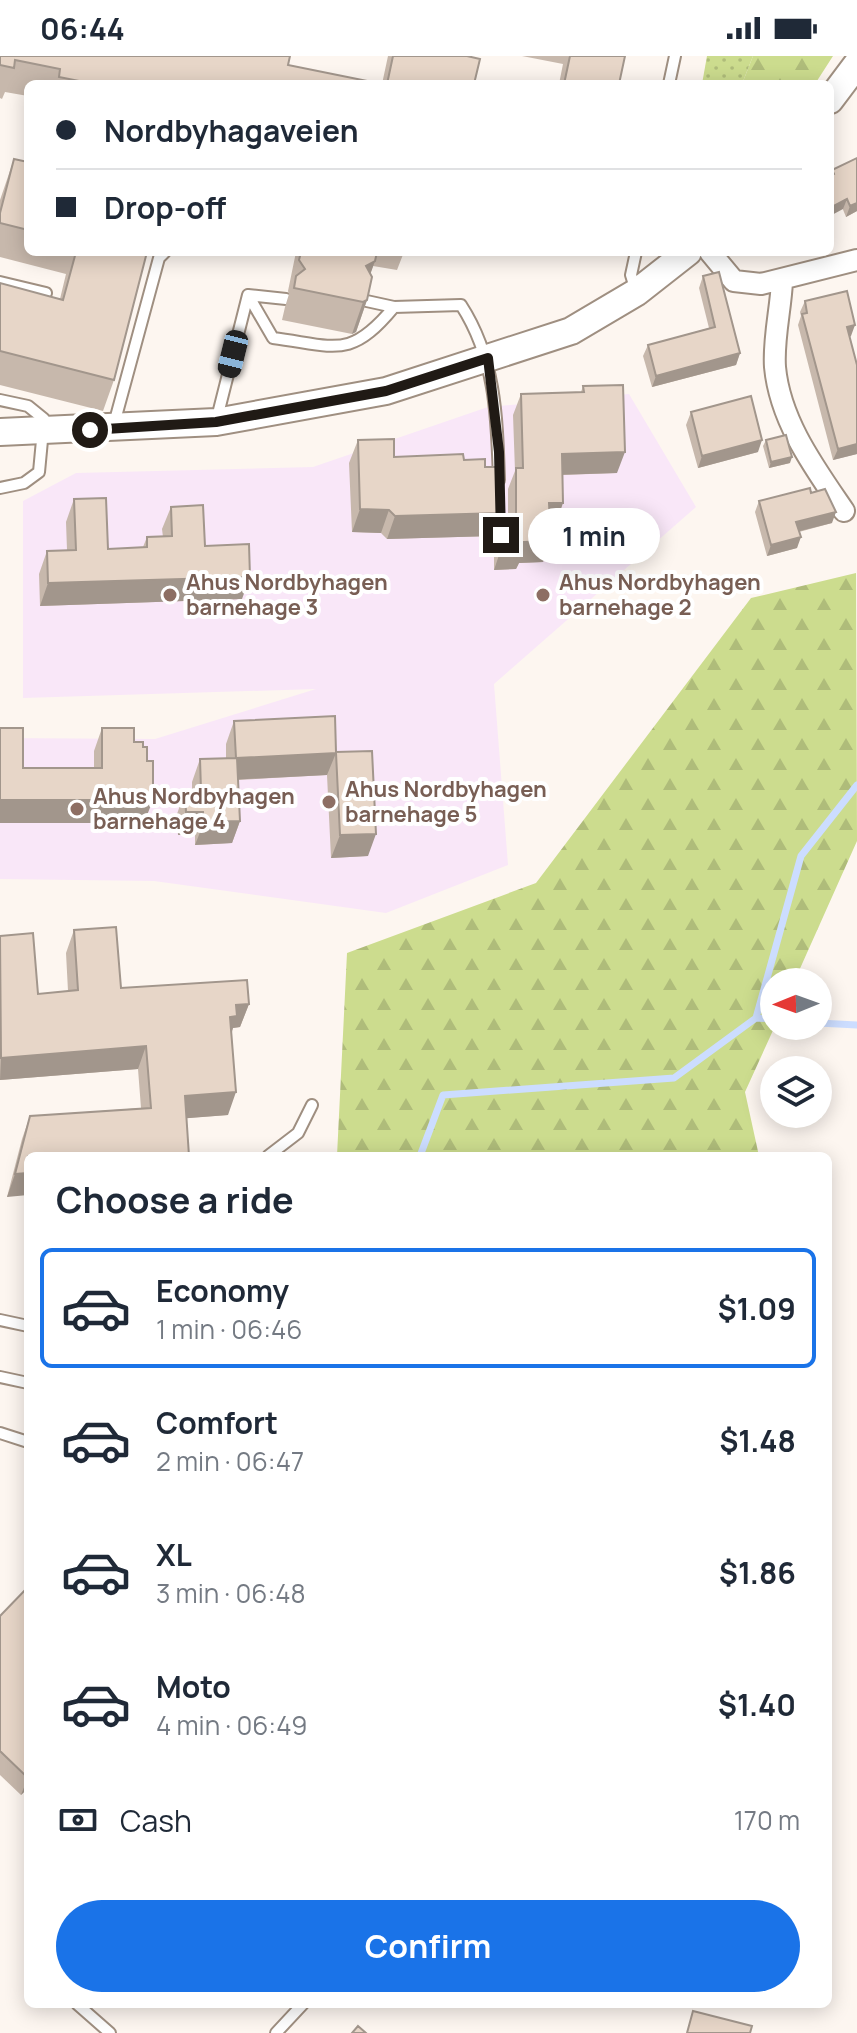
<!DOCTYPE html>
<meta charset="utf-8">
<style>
body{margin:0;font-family:Manrope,sans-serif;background:#f6f6f7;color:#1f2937;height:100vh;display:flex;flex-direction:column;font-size:30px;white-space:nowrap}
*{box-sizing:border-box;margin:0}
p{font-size:26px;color:#747a83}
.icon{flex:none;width:44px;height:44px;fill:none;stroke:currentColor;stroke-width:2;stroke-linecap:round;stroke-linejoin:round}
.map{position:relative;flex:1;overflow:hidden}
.sheet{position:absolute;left:24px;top:1096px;width:808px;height:856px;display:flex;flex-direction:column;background:#fff;border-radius:12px;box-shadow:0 4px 20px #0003}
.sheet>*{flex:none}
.hud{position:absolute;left:24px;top:24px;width:810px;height:176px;border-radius:12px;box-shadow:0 4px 20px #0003;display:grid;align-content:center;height:176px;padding:0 32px;background:#fff}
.needle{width:52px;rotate:269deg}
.controls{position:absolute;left:760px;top:912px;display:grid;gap:16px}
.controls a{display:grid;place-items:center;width:72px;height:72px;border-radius:50%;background:#fff;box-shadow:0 4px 20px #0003;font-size:40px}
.end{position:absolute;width:36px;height:36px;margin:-18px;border:10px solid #201a15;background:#fff;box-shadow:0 0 0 4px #fff}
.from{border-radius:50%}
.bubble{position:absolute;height:56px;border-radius:28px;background:#fff;box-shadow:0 4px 20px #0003;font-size:26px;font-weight:700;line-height:56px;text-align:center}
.car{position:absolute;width:24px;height:48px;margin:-24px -12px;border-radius:10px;box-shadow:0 0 6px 2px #0007;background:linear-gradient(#222 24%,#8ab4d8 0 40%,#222 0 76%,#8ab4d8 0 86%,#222 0)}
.hud b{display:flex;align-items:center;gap:28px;height:76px;font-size:30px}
.hud b+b{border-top:2px solid #e0e1e3}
.hud i{width:20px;height:20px;background:#1f2937}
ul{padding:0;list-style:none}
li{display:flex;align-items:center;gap:24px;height:120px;margin:0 16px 12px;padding:0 16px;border:4px solid transparent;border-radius:12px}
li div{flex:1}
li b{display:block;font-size:30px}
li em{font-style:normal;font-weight:700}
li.selected{border-color:#1a73e8}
li>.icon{width:72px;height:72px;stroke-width:1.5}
h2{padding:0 32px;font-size:36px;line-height:96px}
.pay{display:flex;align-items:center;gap:20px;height:88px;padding:0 32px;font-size:30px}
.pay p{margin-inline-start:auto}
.action{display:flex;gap:16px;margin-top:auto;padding:16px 32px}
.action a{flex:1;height:92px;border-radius:48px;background:#1a73e8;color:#fff;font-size:32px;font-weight:700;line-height:92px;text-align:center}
.status{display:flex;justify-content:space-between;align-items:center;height:56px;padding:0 40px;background:#fff;direction:ltr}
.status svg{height:22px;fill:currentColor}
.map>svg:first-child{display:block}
</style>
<div class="status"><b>06:44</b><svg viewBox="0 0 49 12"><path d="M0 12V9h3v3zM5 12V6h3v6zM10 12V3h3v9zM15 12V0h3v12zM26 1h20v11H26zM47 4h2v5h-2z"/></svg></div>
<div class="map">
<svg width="857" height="1977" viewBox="0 0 857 1977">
<defs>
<pattern id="forest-firs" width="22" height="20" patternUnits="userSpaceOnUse" patternTransform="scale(2)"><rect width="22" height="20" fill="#ccdc8e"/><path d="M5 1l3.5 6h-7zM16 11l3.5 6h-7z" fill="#afbc7a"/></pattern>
<pattern id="park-dots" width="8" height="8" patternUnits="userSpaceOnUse" patternTransform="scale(2)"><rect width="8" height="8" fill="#ccdc8e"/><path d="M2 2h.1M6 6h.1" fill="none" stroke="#afbc7a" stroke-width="1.8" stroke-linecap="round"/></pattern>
</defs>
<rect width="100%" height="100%" fill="#fdf6f0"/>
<!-- education -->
<path fill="#f9e7f8" d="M629,338l67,113 -202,177 14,181 -122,48 -232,-32 -154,-2v-141l155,1 161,-50 -293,9v-197l53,-28 237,-6 175,-60z"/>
<!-- forest -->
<path fill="url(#forest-firs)" d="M753,0h80l-18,28h-73z
M856,517l1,268 -63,141h-20l1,44 -30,66 14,64h-422l10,-203 189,-70 215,-285z
M828,1409l3,375 -3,4z"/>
<!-- park -->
<path fill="url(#park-dots)" d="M707,0h46l-11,28h-40z"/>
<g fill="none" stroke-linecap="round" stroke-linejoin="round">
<!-- stream -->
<path stroke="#cdf" stroke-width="7" d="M756,962l45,-162 56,-71
M818,967l39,2
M420,1100l23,-61 231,-17 82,-60 18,1"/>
<!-- service casing -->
<g stroke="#9f8f81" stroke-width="14">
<path id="service" d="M669,28l6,-28
M636,196l-5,23 5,16
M0,226l46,11
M248,239l25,43c63,8 77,22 121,-31
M362,244l32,7 67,-2c35,54 36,113 38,175
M0,344l28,6 16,13 -5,53 -15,11 -24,5
M217,362l31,-123 38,4
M114,368l45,-166 6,-6
M268,1100l30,-23 14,-28
M0,1264l28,6
M0,1321l28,6
M0,1377l28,9
M77,1948l33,29
M276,1977l27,-29"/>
</g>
<!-- minor casing -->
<g stroke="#9f8f81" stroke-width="24">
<path id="minor" d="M710,196l24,29 27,3 96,-24
M782,225c-1,27 -9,58 -7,86 5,54 39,100 69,144"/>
</g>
<!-- tertiary casing -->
<g stroke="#9f8f81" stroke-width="30">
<path id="tertiary" d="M830,44l27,-36
M0,376l216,-10 170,-31 185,-60 66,-39 51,-40"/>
</g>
<!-- service -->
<use href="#service" stroke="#fff" stroke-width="10"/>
<!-- minor -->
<use href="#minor" stroke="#fff" stroke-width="20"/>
<!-- tertiary -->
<use href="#tertiary" stroke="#fff" stroke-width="26"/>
</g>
<!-- wall -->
<path fill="#c7b8ac" d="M0,0l288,9 94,19h-354v12l-23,-4 -3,7 -2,-1z
M388,0h79l7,28h-92z
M522,0h103l-6,28h-60l4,-20z
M14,103l14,3v90h119l-33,128 -11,31 -103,-26v-102l60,16 6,-25 -66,-17v-57z
M832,114l25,41 -11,6 -16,-40z
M296,196h108l-7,18 -24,-4 -3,8 -3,26 -11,32 -4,2 -70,-14 3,-13 4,-13 -1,-3z
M703,220l37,77 -4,12 -84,22 -9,-31 5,-11 61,-17 -10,-40z
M805,245l46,35 -1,1 7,28v89l-24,6 -35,-135 3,-9 -1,-4z
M583,330l34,87 -55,2 -6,49h-6l1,17 -8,21 -24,1 -3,6 -22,1v-32l7,-21 7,5v-33l7,-18 -2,-56 8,-21 60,-2z
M691,356l67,40 -60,16 -12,-43z
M358,384l36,17 70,3 21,7 16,46 -8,23 -106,3 -6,-6 -29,-1 -3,-69z
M766,384l24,23 -21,5 -6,-22z
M811,437l21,30 -33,9 -2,16 -30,8 -12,-44 4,-11z
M74,443l34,50 35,-2 4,-10h16l-1,-8 9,-22 34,39 37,53 -202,7 -1,-32 8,-23 20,-1 -1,-28z
M234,665l102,31 32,104 -37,2 -4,-83 -89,5 2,41 -8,22 -37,2v-11l-17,1 -1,-21 8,-23 7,-1v-8l8,-23 26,-1v-14z
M102,672l41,19 4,14 -3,62 -121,-55h71v-17z
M74,874l47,58 128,16 -9,23 -7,1 -1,4 -4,83 -41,3 -180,79 15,-58 8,-23 111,-8 -3,-39 -138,11v-144l38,58 30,-3 -2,-38z
M28,1531v201l-7,7 -21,-20v-159z"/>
<!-- shaded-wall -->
<path fill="#a2968c" d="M847,143l-4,10 -13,7v-8z
M857,147v8l-11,6 4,-11z
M375,205l-11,31 2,-26z
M367,244l-11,32 -4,2 11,-32z
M855,269l-4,11 -8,2 4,-11z
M740,297l-4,12 -84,22 4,-11z
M762,384l-4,12 -60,16 4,-12z
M857,388v10l-24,6 5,-11z
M625,396l-8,21 -63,2 8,-21z
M792,401l-2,6 -21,5 2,-6z
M549,447h14l-7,21h-14z
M360,453l29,1 -8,23 -29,-1z
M836,456l-4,11 -40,10 4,-11z
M501,457l-8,23 -106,3 8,-23z
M801,481l-4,11 -30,8 4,-11z
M551,485l-8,21 -24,1 -3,6 -22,1 7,-21 23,-7z
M250,521l-8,22 -202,7 8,-23z
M336,697l-9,22 -98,5 8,-22z
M0,744h153l-9,23h-144z
M186,756h17l-8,22 -17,1z
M240,765l-8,22 -37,2 9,-23z
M376,778l-8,22 -37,2 9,-23z
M249,948l-9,23 -7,1 -4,11 1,-22 6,-12z
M146,990l-8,23 -138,11 1,-22z
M236,1036l-8,23 -51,4 8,-23z
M28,1117v22l-21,2 8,-23z
M28,1721v11l-7,7z"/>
<!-- building -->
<path fill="#e7d6c8" stroke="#a2968c" stroke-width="2" d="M0,0h290l-2,9 94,19h-288l-35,-7 1,-8 -45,-9 -1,8 -14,-3z
M393,0h74l13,3 -6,25h-87z
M570,0h55l-6,28h-55z
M857,102v45l-7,3 -3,-7 -17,9v-31l4,-3 -2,-4z
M14,103l14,3v68l-28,-7v-10z
M76,196h71l-33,128 -114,-29v-68l63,17z
M301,196h76l-2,9 -9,5 6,11 -5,23 -4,2 -69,-14 2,-12 9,-7 -6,-9z
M719,216l21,81 -84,23 -8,-31 67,-18 -12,-51z
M847,235l8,34 -8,2 10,38v79l-19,5 -36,-135 5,-1 -2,-12z
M623,329l2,67 -63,2 1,49h-14l2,38 -27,1v6l-23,1v-32l7,5 8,-5v-49h7l-2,-74 63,-2 -1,-6z
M751,340l11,44 -60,16 -11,-44z
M786,379l6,22 -21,5 -5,-22z
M394,383v18l69,-3 1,6 21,-1v8h16v46l-106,3 -6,-6 -29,-1 -2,-69z
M810,432l1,5 14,-4 11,23 -40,10 5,15 -30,8 -12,-44z
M106,442l2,51 39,-2v-10l25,-1 -1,-29 32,-2 2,41 44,-2 1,33 -202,6 -1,-32 29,-1 -2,-51z
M335,660l1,36 36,-1 4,83 -36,1 -4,-82 -99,5 3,63 -36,1 -1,-10h-17l-1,-21 16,-1 -1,-31 36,-1 -2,-37z
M0,672h23v40h79v-40h32v14h9v5h4v14h6v39h-153z
M116,871l5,61 126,-8 2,24 -13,1 1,11 -7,1 6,75 -51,4 4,60h-161v17l-13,1 15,-58 121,-8 -5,-62 -145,12 -1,-122 33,-3 5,61 40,-4 -4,-60z
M28,1531v191l-28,-27v-135z
M693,1955l59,15 -2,7h-63z
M358,1970l8,7h-14z"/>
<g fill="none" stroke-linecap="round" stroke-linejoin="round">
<!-- route -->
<path stroke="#201a15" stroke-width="10" d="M90,374l126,-8 170,-31 102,-33 11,94 2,83"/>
</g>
<!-- markers -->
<g fill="#8d6e63" stroke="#fff" stroke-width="3">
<circle cx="170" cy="539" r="8"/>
<circle cx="543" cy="539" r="8"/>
<circle cx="329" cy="746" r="8"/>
<circle cx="77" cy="753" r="8"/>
</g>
<g text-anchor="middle" stroke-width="8" stroke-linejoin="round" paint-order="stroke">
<!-- education labels -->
<g font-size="22" font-weight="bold" fill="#785e54" stroke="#fff" text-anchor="start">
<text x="186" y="534">Ahus Nordbyhagen<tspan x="186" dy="25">barnehage 3</tspan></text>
<text x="559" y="534">Ahus Nordbyhagen<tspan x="559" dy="25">barnehage 2</tspan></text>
<text x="345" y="741">Ahus Nordbyhagen<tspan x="345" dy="25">barnehage 5</tspan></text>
<text x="93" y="748">Ahus Nordbyhagen<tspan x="93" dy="25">barnehage 4</tspan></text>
</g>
</g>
</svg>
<div class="controls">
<a><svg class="needle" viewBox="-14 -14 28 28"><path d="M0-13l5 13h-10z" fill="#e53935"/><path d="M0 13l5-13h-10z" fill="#747a83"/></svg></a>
<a><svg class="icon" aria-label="layers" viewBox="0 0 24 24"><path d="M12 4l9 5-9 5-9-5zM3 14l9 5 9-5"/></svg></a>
</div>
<i class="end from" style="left:90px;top:374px"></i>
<i class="end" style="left:501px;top:479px"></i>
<div class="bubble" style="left:528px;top:452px;width:132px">1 min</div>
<i class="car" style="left:233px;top:298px;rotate:194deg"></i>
<div class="hud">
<b><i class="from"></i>Nordbyhagaveien</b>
<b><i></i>Drop-off</b>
</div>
<section class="sheet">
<h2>Choose a ride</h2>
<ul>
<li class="selected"><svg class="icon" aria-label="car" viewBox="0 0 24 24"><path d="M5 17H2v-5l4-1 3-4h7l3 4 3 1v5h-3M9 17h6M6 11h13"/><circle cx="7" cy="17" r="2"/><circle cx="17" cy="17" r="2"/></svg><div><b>Economy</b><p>1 min · 06:46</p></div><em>$1.09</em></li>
<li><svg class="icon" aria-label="car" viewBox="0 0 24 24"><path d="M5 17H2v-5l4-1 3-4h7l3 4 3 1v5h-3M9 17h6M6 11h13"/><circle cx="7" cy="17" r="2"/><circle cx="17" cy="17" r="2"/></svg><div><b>Comfort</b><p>2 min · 06:47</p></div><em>$1.48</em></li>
<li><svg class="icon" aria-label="car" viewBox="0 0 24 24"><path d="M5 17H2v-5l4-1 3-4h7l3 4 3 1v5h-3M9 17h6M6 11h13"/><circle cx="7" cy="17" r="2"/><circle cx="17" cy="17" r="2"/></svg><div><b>XL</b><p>3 min · 06:48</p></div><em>$1.86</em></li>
<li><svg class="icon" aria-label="car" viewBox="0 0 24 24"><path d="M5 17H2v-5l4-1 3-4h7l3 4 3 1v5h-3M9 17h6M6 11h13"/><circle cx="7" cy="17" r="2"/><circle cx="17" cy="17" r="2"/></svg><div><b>Moto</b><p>4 min · 06:49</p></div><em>$1.40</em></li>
</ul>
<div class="pay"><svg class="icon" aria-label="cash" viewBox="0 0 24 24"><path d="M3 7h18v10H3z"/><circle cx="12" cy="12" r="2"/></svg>Cash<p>170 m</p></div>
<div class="action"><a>Confirm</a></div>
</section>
</div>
